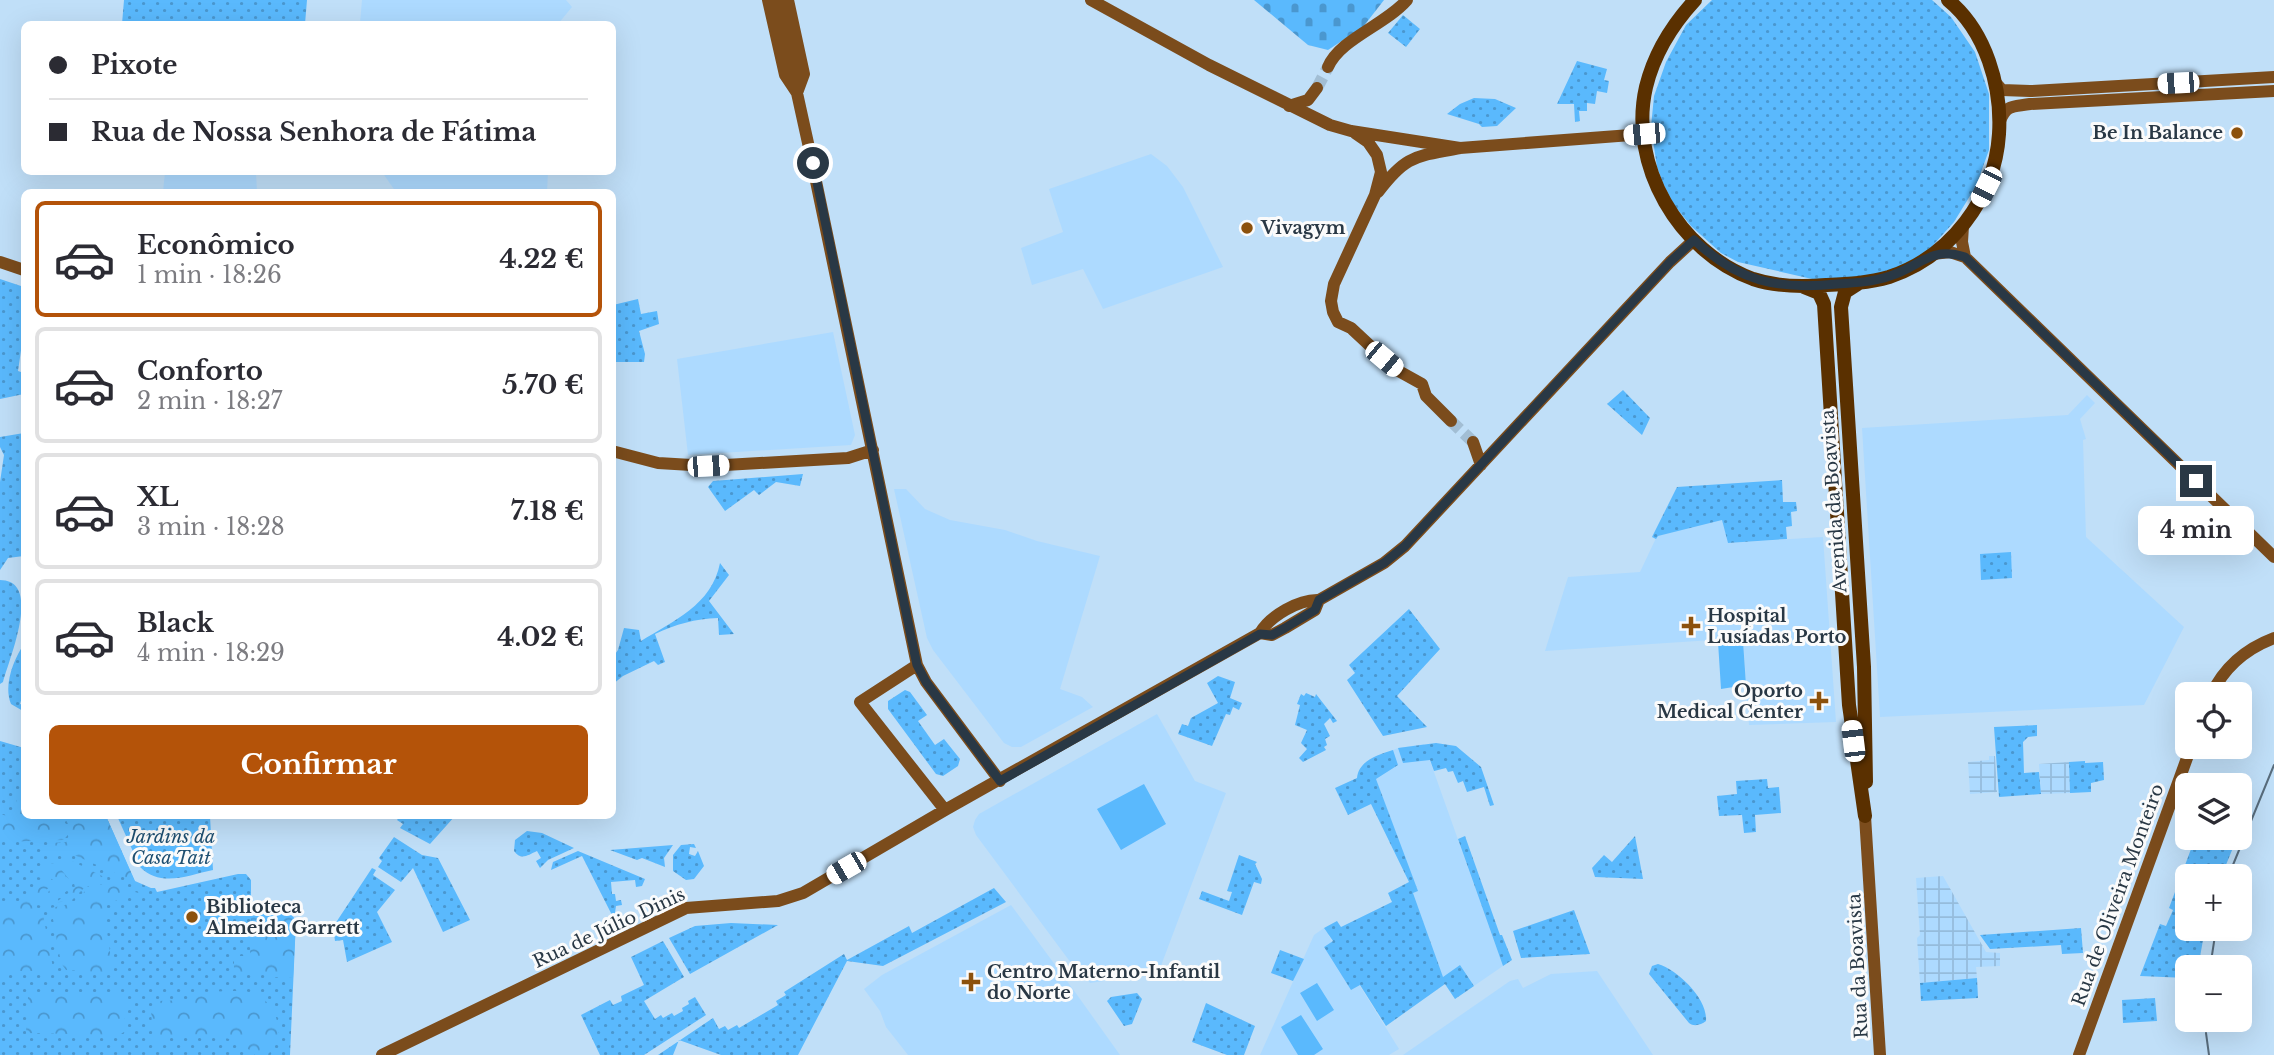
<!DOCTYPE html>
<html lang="pt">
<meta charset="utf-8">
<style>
body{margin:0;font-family:"Libre Baskerville",serif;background:#f2f2f3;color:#2b2b33;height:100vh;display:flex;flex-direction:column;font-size:26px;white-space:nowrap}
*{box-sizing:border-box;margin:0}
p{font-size:23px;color:#7c7c81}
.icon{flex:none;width:38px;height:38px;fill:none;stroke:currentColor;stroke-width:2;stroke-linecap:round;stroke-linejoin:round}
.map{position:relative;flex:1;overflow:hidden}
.side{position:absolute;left:21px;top:189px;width:595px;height:630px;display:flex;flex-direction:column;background:#fff;border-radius:10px;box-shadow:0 7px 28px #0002}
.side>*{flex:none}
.banner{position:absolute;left:21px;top:21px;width:595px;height:154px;border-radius:10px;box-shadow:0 7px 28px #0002;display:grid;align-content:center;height:154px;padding:0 28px;background:#fff}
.tools{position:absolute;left:2175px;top:682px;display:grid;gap:14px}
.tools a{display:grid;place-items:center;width:77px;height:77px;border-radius:10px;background:#fff;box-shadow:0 7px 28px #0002;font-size:35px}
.end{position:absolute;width:32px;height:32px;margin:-16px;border:9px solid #293845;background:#fff;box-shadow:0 0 0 4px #fff}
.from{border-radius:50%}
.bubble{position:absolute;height:49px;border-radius:10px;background:#fff;box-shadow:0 7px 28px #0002;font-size:23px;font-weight:800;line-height:49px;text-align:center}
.car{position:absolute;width:21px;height:42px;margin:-21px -10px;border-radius:9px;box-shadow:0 0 5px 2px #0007;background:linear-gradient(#fff 24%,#345 0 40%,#fff 0 76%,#345 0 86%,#fff 0)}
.banner b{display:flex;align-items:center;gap:24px;height:66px;font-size:26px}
.banner b+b{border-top:2px solid #e1e1e2}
.banner i{width:18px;height:18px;background:#2b2b33}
ul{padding:12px 0 0;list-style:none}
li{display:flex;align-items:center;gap:21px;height:116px;margin:0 14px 10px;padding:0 14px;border:4px solid #e1e1e2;border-radius:10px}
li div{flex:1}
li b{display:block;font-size:26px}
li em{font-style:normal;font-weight:800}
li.on{border-color:#b45309}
li>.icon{width:63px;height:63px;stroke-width:1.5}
.action{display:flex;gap:14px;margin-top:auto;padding:14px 28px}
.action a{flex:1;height:80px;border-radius:10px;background:#b45309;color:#fff;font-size:28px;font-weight:800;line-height:80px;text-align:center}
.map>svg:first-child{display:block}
</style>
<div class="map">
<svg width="2274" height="1055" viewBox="0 0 2274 1055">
<defs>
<pattern id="industrial-grid" width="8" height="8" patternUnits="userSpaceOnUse" patternTransform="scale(1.75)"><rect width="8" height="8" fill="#addaff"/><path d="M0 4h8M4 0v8" fill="none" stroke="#95bcdc"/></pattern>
<pattern id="green-dots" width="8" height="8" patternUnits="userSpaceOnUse" patternTransform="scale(1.75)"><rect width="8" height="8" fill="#5ab9fd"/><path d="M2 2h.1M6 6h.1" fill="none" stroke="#4a97cf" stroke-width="1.8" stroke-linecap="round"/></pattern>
<pattern id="forest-crowns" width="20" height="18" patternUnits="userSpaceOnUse" patternTransform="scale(1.75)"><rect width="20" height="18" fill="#5ab9fd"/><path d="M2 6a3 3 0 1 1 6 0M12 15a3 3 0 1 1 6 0" fill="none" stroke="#4a97cf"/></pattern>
<pattern id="cemetery-stones" width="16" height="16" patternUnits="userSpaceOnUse" patternTransform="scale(1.75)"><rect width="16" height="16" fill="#5ab9fd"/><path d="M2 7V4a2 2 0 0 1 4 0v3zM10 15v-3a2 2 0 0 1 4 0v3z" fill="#4a97cf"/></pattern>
</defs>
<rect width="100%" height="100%" fill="#c0dff8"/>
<!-- built -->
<path fill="#addaff" d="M362,0h204l6,7 -14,17h-191l-7,-1z
M1151,154l16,12 16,21 40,80 -120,42 -20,-40 -51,16 -11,-37 42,-16 -14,-43z
M165,172h91l1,20h-94z
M382,172h166l-1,20h-151z
M833,332l22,103 -4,10 -163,10 -11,-96z
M2087,395l8,8 -15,16 6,20 -3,1 3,97 98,90 -40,78 -264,12 -18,-289 206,-13z
M894,489h12l19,20 25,11 55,10 32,11 63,15 -40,133 22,8 11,10 -72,40h-9l-8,-4 -71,-93 -6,-12z
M1722,519l7,24 94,-6 13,185 -87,3 -6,-87 -198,13 23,-74 72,-5 17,-36z
M1157,714l38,67 31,12 -67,178 -5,3 -64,9 -14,-17 -2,1 -98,-132 -3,-8 2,-7 4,-6z
M1424,744l79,222 -48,33 -10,-15 -32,-91 4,-2 -48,-131 29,-12z
M1011,905l64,87 45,63h-212l-22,-28 -6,-16 -16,-22 18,-14z
M1324,928l75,121 -10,6h-129l54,-120z
M1597,971l56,84h-250l107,-74 8,-2 5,9 28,-14z"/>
<!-- industrial -->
<path fill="url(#industrial-grid)" d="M1989,756h6l2,36 -27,2 -2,-32 21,-2z
M2069,762l1,31 -29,1 -2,-30z
M1943,876l43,76 14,1v13l-24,1 1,11 -57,5 -3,-45 3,-3 -4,-57z"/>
<!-- green -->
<path fill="url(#green-dots)" d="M124,0h183l-2,24h-183z
M1712,0h220l19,17 24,35 14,42v56l-13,36 -22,36 -36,40 -22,10 -75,9 -83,-19 -17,-9 -30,-27 -17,-21 -11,-22 -6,-16 -6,-40 3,-31 12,-34 20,-37z
M1403,15l17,14 -14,18 -18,-14z
M1577,61l30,8 -3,11 5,1 -2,12 -10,-2 -2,13 -8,-1v8h-8l1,10 -5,1 -1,-18h-17z
M1474,98l21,1 21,9 -19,18 -15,1 -3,-3 -32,-10 13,-10z
M0,279l24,8v43l-6,41 6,2v21l-24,5z
M638,299l3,15 16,-3 2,13 -20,7 6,23 -1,8h-31v-57z
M1623,390l27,28 -8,17 -35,-31z
M24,433v123l-16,2 -8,12v-88l4,-27 -4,-8v-10z
M803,474l-3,12 -24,-4 -17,13 -5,-5 -29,21 -17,-24 5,-6z
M1782,480l1,22h13l1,9 -6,1 1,14 -6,1 1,12 -59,4 -6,-23 -64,16 -2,3 -4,-2 25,-50z
M2011,552l1,26 -31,2 -1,-26z
M720,563l9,12 -20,26 25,33 -15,1 -1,-17c-23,1 -42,6 -63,16l10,28 -7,3 -4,-4 -31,15 -10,8v-27l5,-7 6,-22 15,2 2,11c32,-20 71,-36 79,-78z
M0,580c43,0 9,79 3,102l-3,2z
M1409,609l31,40 -43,47 30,31 -44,9 -36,-56 8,-7 -6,-8z
M24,644v54l-2,-1 -2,7 4,1 -1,6 -12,-7c-8,-19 3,-45 13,-60z
M1218,676l17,6 -5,16 12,5 -3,7 -6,-3 -3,8 -4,-1 -14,32 -34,-12 4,-10 6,2 3,-8 27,-15 -11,-20z
M905,690l5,2 17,23 -9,6 17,24 9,-6 16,20 -2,7 -15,10 -7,-2 -48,-65v-8z
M1306,693l9,4 1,-3 21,27 -4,2 -3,-5 -6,6 6,12 -5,3 2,6 -3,2 2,3 -23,12 -4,-4 8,-9 -6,-6 6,-13 -12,-5 5,-20 -3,-1 4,-10 3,2z
M2037,725v11l-9,1 -5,5 1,31 15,-1 2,22 -42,3 -5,-70z
M0,741l24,7v68h82l29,65 16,7h4l2,4 81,-18h8l5,6v32h37l8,8 -6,135h-290z
M1436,743l20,3 25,21 13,38 -4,1 -6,-19 -17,5 -4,-11 -5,2 -5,-12 -5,1 -2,-4 -12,3 -4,-11 -27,3 -5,-15z
M1393,750l5,15 -22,14 42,112 -5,2 30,84 17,-12 14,21 -19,13 -10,-15 -59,42 -26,-41 -9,5 -27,-43 9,-6 -9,-13 13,-7 4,6 51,-25 -4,-9 21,-11 -38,-78 -23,11 -13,-27 22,-10c2,-18 21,-23 36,-28z
M2085,761v2l18,-1 1,18 -13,3v9l-21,1 -1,-31z
M1767,779l1,9 11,-1 2,26 -26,2 1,17 -12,1 -2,-18 -23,1 -2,-20 20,-2 -1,-13z
M117,816h93l3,54c-25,5 -52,18 -73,-3z
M400,816h55l-25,28 -30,-16 3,-4 -6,-4z
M527,831l15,2 32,15 -26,12 -8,8 -4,-7 5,-3 -4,-7c-9,4 -16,10 -23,0l1,-11z
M1465,836l35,99h2l10,25 -9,6 -45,-127z
M1635,836l8,43 -48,-2 -3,-9 12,-13 8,7z
M394,837l28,18 16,3 32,62 -27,12 -30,-64 -12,14 -23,-15 4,-6 -3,-3z
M2192,838h45l-16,39h-33v52h17l-7,39h-10l-1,10 -47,-2 20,-52 6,2 7,-16 -4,-2 25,-67z
M694,844l2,4 -6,-1 -1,7 6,2 3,-5 6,15 -10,13 -8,1 -13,-9v-16l8,-10z
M673,845l-9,13 1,9 -23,-9 -5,2 -27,-10z
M578,851l67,28 -3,7 -6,1 -1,-7 -24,2 1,12h3l1,7 5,-1 1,5 -6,1 -2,13 -32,-63 -31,14 2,-8z
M1239,855l18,7 -2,2 7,15 -1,5 -7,-2 -12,33 -43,-16 3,-8 27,10 3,-9 -5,-1z
M372,868l4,2 -3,5 22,15 -18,22 15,30 -45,20 -4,-22 -8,1 -2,-14z
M994,888l12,14 -123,64 -36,-5 -49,94h-77l-42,-15 -6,15h-15l55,-37 6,11 6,-3 3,4 9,-5 2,3 39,-23 -2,-4 10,-6 -2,-3 60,-38 3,6 62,-34 3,7z
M1574,910l16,44 -69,4 -8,-27z
M731,923l47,2 -88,49 -21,-36 26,-12z
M2081,928l2,25 -21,1 -1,-9 -71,4 -10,-14z
M663,941l21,36 -40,24 11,18 6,-4 2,3 9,-5 2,3 9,-5 -1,-3 7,-4 -1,-3 7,-4 11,18 -62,40h-44l-19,-40 29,-15 3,5 9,-4 -1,-5 23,-11 -13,-28z
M1280,950l24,9 -11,22 -22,-8z
M1658,964c20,6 50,35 48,57 -5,4 -12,6 -17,2l-40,-49 3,-8z
M1977,978l1,20 -57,3 -1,-18z
M1137,993l5,6 -10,25 -8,2 -17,-25 4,-4z
M2155,998l2,23 -34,2 -1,-23z
M1206,1003l49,23 -11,29h-17l-35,-13z"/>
<!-- forest -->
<path fill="url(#forest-crowns)" d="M18,796l6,2v18h36l8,11 -1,9 -4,4 -63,2v-28l11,3z
M63,816h43l29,66 -63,-28 -24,1 3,-12 15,-1c6,-8 4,-18 -3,-26z
M72,861l36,18 -24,9 -12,12 -17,3 20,-15 -1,-6 -14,-20z
M56,863l15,19 1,5c-12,8 -23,23 -38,17 6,-8 18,-12 21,-21l-3,-4 -15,-2 7,-13z
M37,880l16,4 -23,20 5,4 7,1 11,59 -4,3h-49v-64c16,-3 33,-10 37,-27z
M115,880l13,10 14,4 -39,10 10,69 -47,-3 -5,-7 -10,-55 23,-5 13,-14z
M251,912h37l8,8 -3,58 -22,-1 -3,-4 -34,-1v-16h16z
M203,992c15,0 32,-2 46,0 27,6 40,44 18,63h-12c-21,-21 -52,-24 -80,-18 -8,1 -15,5 -22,5l-2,-34 4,-7 39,-1z
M31,994l92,1 2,8 -1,29 -5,3 -93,-2 2,-36z"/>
<!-- cemetery -->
<path fill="url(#cemetery-stones)" d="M1254,0h130l-21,27 -35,23 -20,-5z"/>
<!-- pitch -->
<path fill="#5ab9fd" d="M1743,641l3,44 -25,4 -3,-47z
M1144,784l22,40 -45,26 -24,-41z
M1317,983l17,27 -17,11 -17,-28z
M1301,1015l22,34 -9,6h-16l-17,-28z"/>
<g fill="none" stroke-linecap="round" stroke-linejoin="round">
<!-- secondary-tunnel -->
<path stroke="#a2bed4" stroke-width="12" stroke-dasharray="12 6" stroke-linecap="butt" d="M1317,88l11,-21
M1451,421l22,21"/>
<!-- secondary -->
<path stroke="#7b4c1c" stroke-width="12" d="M768,0l17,75 12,18 11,50 109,522 9,17 74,99
M779,0l17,86
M788,0l16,74 -7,19
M1091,0l118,65 121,60 21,6 109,17
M1328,67c12,-28 57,-42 79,-67
M1995,82l7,8 28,1 244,-14
M1289,106l19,-6 9,-12
M2000,121c7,-17 13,-14 30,-17l244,-13
M1355,133l13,9 9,13 4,17 -6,23 -41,89 -3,17 2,11 5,10 13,6 44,41 27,15 4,12 25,25
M1378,192c29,-38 37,-35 82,-44l184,-14
M1963,226l-1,16 3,15
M1933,254l17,-2 15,5 309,300
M0,262l24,8
M1473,442l8,23
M612,451l46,12 50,3 140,-8 25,-8
M1260,633l12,2 13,-7 30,-18 4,-10
M917,665l-57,37 85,108
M2211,695c13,-28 34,-46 63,-57
M1865,816l15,239
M382,1055l304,-147 92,-7 25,-8 142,-83 315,-177c10,-17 39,-34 59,-33l65,-37 21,-17 265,-284 24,-22
M2079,1055l112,-308"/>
<!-- primary -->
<path stroke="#5a3000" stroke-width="14" d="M1695,0c-23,25 -41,54 -49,87 -18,78 33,165 107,192 24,8 49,8 73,6 21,-1 43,-2 63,-8 61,-20 106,-79 110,-143 3,-47 -13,-103 -51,-134
M1859,283l-14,9 -4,15 23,360 2,115
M1804,287l15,6 5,11 25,401 16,111"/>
<!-- tram -->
<path stroke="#586c7c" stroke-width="2" d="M2228,877l46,-112
M2210,968l6,-39
M2206,1033l3,22"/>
</g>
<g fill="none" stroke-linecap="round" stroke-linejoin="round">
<!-- route -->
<path stroke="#293845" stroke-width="9" d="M813,163l104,502 9,17 74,99 260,-147 12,1 13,-7 30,-18 4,-10 65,-37 21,-17 265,-284 24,-22c45,42 83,50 143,44 18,-1 36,-2 53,-8 32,-10 39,-30 75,-19l231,224"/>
</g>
<!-- markers -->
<g fill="#8c510c" stroke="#fbfbfb" stroke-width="2.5">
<circle cx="2237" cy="133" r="7"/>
<circle cx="1247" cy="228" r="7"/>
<path d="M1687.5 615.5h7v7h7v7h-7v7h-7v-7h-7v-7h7z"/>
<path d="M1815.5 690.5h7v7h7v7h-7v7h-7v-7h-7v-7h7z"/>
<circle cx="192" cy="917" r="7"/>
<path d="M967.5 971.5h7v7h7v7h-7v7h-7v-7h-7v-7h7z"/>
</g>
<g text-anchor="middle" stroke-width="6" stroke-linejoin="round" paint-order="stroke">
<!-- poi labels -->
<g font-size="18" font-weight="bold" fill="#293845" stroke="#fbfbfb" text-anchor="start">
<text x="2223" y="139" text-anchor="end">Be In Balance</text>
<text x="1261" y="234">Vivagym</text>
<text x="1707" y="622">Hospital<tspan x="1707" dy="21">Lusíadas Porto</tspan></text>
<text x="1803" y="697" text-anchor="end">Oporto<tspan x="1803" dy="21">Medical Center</tspan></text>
<text x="206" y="913">Biblioteca<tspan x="206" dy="21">Almeida Garrett</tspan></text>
<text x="987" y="978">Centro Materno-Infantil<tspan x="987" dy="21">do Norte</tspan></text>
</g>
<!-- street labels -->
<g font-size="18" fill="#293845" stroke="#fbfbfb">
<text transform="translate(1834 501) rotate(-94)" y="6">Avenida da Boavista</text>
<text transform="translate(2118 895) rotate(-70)" y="6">Rua de Oliveira Monteiro</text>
<text transform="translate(609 928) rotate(-25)" y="6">Rua de Júlio Dinis</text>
<text transform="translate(1858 966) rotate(-93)" y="6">Rua da Boavista</text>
</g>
<!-- park labels -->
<g font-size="18" font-style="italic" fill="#1e4f71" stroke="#fbfbfb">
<text x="171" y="843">Jardins da<tspan x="171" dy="21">Casa Tait</tspan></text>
</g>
</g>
</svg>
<div class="tools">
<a><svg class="icon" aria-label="locate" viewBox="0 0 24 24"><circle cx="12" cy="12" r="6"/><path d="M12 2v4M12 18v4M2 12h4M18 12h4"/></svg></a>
<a><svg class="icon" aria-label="layers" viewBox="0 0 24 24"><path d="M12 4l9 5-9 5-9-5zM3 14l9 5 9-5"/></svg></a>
<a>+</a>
<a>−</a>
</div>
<i class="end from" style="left:813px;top:163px"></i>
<i class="end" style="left:2196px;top:481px"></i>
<div class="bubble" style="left:2138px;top:506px;width:116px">4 min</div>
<i class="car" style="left:2178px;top:83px;rotate:267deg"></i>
<i class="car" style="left:1644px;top:134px;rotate:265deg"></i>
<i class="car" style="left:1986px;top:187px;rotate:207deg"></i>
<i class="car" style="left:1384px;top:359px;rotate:130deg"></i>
<i class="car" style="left:708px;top:466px;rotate:87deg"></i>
<i class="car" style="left:1853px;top:741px;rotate:353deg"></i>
<i class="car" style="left:846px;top:868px;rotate:240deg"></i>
<div class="banner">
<b><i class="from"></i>Pixote</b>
<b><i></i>Rua de Nossa Senhora de Fátima</b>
</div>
<section class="side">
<ul>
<li class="on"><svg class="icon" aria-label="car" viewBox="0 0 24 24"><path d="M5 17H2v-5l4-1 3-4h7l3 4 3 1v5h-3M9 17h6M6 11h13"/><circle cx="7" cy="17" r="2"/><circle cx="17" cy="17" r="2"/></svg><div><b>Econômico</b><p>1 min · 18:26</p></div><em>4.22 €</em></li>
<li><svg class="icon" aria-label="car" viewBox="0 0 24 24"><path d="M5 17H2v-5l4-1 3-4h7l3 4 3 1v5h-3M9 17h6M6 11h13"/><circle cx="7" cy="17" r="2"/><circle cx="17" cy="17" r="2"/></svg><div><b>Conforto</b><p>2 min · 18:27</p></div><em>5.70 €</em></li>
<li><svg class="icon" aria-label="car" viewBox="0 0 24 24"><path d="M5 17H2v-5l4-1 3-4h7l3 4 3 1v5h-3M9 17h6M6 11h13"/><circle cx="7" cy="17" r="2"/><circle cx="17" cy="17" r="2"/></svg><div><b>XL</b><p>3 min · 18:28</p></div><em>7.18 €</em></li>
<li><svg class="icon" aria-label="car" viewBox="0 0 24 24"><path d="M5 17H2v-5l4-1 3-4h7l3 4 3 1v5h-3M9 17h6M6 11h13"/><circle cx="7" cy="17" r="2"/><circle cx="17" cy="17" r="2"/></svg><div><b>Black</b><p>4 min · 18:29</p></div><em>4.02 €</em></li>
</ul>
<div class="action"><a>Confirmar</a></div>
</section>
</div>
